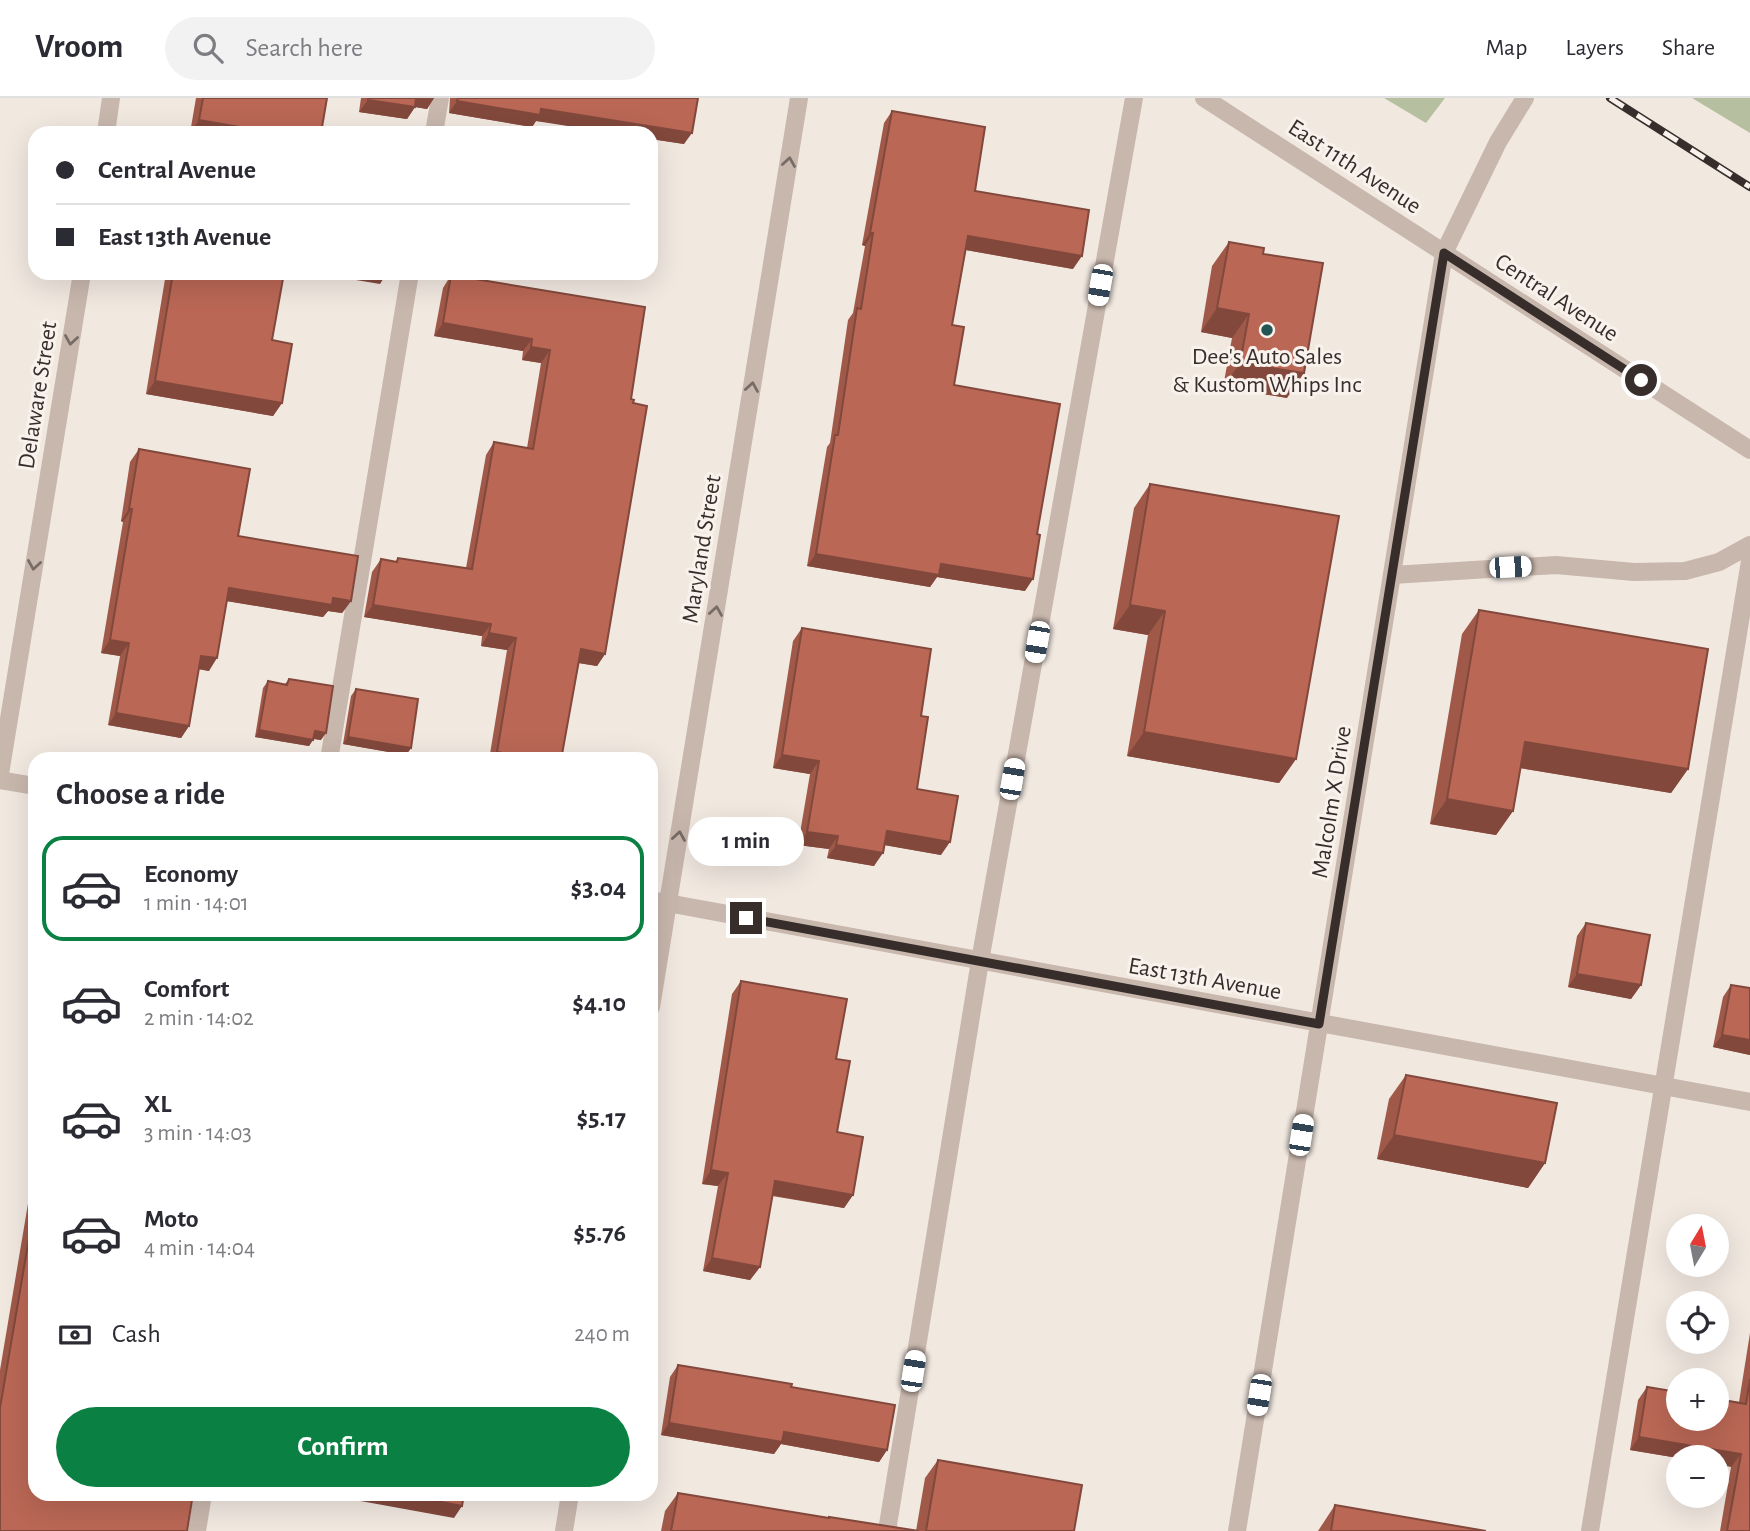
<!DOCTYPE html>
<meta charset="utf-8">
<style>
body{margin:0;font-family:"Alegreya Sans",sans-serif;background:#f2f2f3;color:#2b2b33;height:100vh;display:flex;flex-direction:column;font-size:26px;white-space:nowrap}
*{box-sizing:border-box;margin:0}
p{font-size:23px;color:#7c7c81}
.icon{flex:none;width:38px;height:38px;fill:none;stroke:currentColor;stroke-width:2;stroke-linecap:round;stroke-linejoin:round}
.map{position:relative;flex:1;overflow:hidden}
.drawer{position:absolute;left:28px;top:654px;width:630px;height:749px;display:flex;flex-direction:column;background:#fff;border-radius:21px;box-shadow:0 7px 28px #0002}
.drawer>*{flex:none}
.hud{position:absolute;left:28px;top:28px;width:630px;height:154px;border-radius:21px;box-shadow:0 7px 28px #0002;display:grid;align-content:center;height:154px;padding:0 28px;background:#fff}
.needle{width:46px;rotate:10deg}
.buttons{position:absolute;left:1666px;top:1116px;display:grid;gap:14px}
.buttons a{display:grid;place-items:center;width:63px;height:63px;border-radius:50%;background:#fff;box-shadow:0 7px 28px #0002;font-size:35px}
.end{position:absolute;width:32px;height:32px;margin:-16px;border:9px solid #372e2b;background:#fff;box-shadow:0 0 0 4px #fff}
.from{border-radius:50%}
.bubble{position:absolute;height:49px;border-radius:24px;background:#fff;box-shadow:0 7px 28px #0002;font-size:23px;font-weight:700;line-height:49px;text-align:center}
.car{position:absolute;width:21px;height:42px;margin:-21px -10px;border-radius:9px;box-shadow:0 0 5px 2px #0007;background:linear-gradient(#fff 24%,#345 0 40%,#fff 0 76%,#345 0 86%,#fff 0)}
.hud b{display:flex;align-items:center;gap:24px;height:66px;font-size:26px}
.hud b+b{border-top:2px solid #e1e1e2}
.hud i{width:18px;height:18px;background:#2b2b33}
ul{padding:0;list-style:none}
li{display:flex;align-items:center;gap:21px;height:105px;margin:0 14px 10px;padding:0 14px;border:4px solid transparent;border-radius:21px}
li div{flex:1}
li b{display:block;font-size:26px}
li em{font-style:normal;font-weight:700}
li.current{border-color:#0b8043}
li>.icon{width:63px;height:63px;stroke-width:1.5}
h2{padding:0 28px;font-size:32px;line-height:84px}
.pay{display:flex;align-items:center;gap:18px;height:77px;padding:0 28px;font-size:26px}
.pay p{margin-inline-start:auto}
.primary-button{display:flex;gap:14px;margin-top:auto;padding:14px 28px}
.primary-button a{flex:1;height:80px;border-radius:42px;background:#0b8043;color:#fff;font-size:28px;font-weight:700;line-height:80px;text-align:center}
header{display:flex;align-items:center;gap:42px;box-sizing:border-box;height:98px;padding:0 35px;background:#fff;border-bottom:2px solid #e1e1e2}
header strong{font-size:33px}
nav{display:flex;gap:38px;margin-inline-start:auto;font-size:24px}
.search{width:490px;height:63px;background:#f2f2f3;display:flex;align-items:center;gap:18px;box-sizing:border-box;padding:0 24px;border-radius:38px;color:#7c7c81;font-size:26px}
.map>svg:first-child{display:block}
</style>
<header>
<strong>Vroom</strong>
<div class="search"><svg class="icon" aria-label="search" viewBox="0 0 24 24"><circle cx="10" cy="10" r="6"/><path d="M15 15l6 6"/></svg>Search here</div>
<nav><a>Map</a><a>Layers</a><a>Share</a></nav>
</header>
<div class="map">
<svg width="1750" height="1433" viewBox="0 0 1750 1433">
<rect width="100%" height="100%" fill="#f1e8e0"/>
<!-- green -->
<path fill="#b7bfa1" d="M1384,0h61l-19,25z
M1692,0h58v35z"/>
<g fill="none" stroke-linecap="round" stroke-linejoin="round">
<!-- service -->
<path stroke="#c8b7ad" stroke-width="18" d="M434,35l6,-35
M1392,477l164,-10 78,7 51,-1 34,-9 31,-17
M329,662l81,-487
M197,1433l6,-37
M887,1433l93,-570 154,-863
M1590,1433l160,-970"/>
<!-- minor -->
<path stroke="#c8b7ad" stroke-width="18" d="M106,35l5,-35
M0,676l82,-501
M0,682l35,6
M651,802l1099,202
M651,909l148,-909
M564,1433l6,-37"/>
<!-- tertiary -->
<path stroke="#c8b7ad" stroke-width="18" d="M1204,0l546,352
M1237,1433l207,-1278 54,-111 27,-44"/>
<!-- rail casing -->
<g stroke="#372e2b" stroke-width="8">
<path id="rail" d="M1610,0l140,89"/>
</g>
<!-- rail -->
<use href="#rail" stroke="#f9f2ec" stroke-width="5" stroke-dasharray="16" stroke-linecap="butt"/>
</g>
<!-- wall -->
<path fill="#a05949" d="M196,0h131l-137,35z
M361,0h73l-7,11 -12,-2 -8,12 -48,-7z
M450,0h248l-14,46 -33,-5v-6l-115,-12 -4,6 -83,-14z
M892,13l83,80 98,78 -107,-19 -14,75 2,60 71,206 -88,-14 -7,10 -123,-21 20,-119 3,-4 18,-123 5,-7 12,-67 -3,-1 22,-122z
M1229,144l34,12 24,144 -64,-11 9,-49 -31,-6 11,-66z
M166,175h118l-12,67 10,63 -9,13 -127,-22z
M451,177l180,124 -26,255 -8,12 -18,-3 -18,97h-72l18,-110 -26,-4 1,-10 -118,-19 8,-45 9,-13 14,3 3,-4 68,10 20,-113 8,-13 33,6 14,-85 -19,-3 1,-9 -89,-15 9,-48z
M139,351l99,87 113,65 -9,12 -14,-2 -5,6 -96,-16 -18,70 -10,-2 -10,57 -8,12 -73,-13 12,-69 -19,-3 22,-131 -2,-1 9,-59z
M1150,386l146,275 -17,24 -152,-27 21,-121 -35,-6 21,-121z
M1479,512l209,159 -17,24 -151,-25 -7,43 -17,24 -66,-11 32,-190z
M802,530l119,88 -4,73 24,66 -56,-10 -11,21 -47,-8 2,-9 -31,-4 12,-71 -37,-6 20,-127z
M289,581l32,61 -8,-1 -4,7 -54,-9 8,-49 5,-7 17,3z
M356,591l55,59 -5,7 -63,-11 8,-48z
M1586,825l55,62 -10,14 -63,-12 9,-51z
M741,883l95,78 1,73 16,63 -9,13 -72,-12 -12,71 -10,13 -47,-9 15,-85 -16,-2 30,-190z
M1731,887l19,70 -37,-8 10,-50z
M1406,977l139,88 -17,25 -151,-29 12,-60z
M35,1064v332l-35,37v-161z
M1750,1235v198h-30l11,-64 -14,-9h-39l-48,-8 8,-50 9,-13 92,15z
M678,1267l113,22 96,63 -8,12 -98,-18 -7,10 -113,-19 9,-58z
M938,1362l136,71h-413l4,-20 13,-18 150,25 1,-1 87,14 9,-53z
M1335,1407l151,26h-168z"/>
<!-- shaded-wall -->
<path fill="#82483c" d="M415,0h19l-7,11 -12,-2 -8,12 -48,-7 9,-12z
M457,3l84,8 151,24 -8,11 -33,-5v-6h-39l-76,-12 -4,6 -83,-14z
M199,22l76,13h-85z
M870,135h3l-8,13 -3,-1z
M968,138l114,20 -9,13 -113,-20z
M314,175h73l-7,11z
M1217,210l32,6 -17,24 -31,-6z
M443,225l89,16 -9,12 -89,-15z
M531,249l19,3 -9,13 -19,-3z
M1240,265l64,10 -17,25 -64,-11z
M155,283l127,22 -9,13 -127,-22z
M129,411h3l-9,13 -2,-1z
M816,456l125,10 92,15 -8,12 -88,-14 -7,10 -123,-21z
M229,490l104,10 18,3 -9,12 -14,-2 -5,6 -103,-17z
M373,507l118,19 -9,12 -118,-19z
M1130,507l35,6 -17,24 -35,-6z
M489,535l27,5 -9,12 -26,-4z
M110,542l19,3 -9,13 -19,-3z
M581,551l24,5 -8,12 -25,-4z
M201,558l16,2 -8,13 -17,-3z
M116,615l73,13 -8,12 -73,-13z
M259,632l54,10 -4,6 -54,-9z
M315,633l11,2 -5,7 -11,-2z
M1144,634l152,27 -17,24 -152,-27z
M348,639l63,11 -5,7 -63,-11z
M1525,644l163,27 -17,24 -163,-27z
M497,654l43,8h-48z
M782,657l37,6 -9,13 -37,-6z
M1447,701l66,12 -17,24 -66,-11z
M887,733l63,11 -9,13 -63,-11z
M807,734l31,4 -9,13 -31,-4z
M836,747l47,8 -9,13 -47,-8z
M1577,876l64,11 -10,14 -63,-12z
M1722,937l28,5v15l-37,-8z
M1394,1037l151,28 -17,25 -151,-29z
M711,1072l17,3 -10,13 -16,-2z
M775,1083l78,14 -9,13 -79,-14z
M712,1160l48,9 -10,13 -47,-9z
M669,1325l115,9 103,18 -8,12 -98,-18 -7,10 -113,-19z
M1639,1339l102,17 -10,13 -14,-3v-6h-39l-48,-8z
M347,1396h53l62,12 -8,12 -110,-20z"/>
<!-- building -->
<path fill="#ba6755" stroke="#82483c" stroke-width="2" d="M203,0h124l-6,35h-46l-76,-13z
M368,0h48l-1,9 -47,-7z
M458,0h240l-6,35 -151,-24 -1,6 -83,-14z
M892,13l93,16 -10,64 114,19 -7,46 -114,-20 -16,89 12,2 -10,58 106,19 -23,130 3,1 -7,44 -92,-15 -2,11 -123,-21 19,-119h3l19,-127 4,1 12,-76h-3z
M1229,144l35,6 -1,6 60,9 -19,110 -64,-10 9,-49 -32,-6z
M173,175h111l-12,67 20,4 -10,59 -127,-22z
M451,177l194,32 -14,92 3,1 -1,3 14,3 -42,248 -24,-5 -20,111h-21l-43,-8 19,-114 -27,-5 2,-9 -118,-19 8,-46 16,3 1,-4 74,11 22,-127 39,7 17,-99 -19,-3 1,-8 -89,-16z
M139,351l111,20 -12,67 120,20 -7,45 -18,-3 -1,7 -103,-17 -12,70 -16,-2 -12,70 -73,-13 13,-70 -19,-3 22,-131h-3z
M1150,386l189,32 -43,243 -152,-27 21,-121 -35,-6z
M1479,512l229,39 -20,120 -163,-27 -12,69 -66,-12z
M802,530l129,21 -10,67 7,1 -11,72 41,7 -8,46 -63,-11 -4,22 -47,-8 2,-9 -31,-4 12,-71 -37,-6z
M289,581l44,7 -7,47 -11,-2 -2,9 -54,-10 9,-49 19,4z
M356,591l62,10 -7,49 -63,-11z
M1586,825l64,12 -9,50 -64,-11z
M741,883l106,18 -11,60 14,2 -13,71 26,5 -10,58 -78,-14 -15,86 -48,-9 16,-85 -17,-3z
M1731,887l19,3v52l-28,-5z
M1406,977l151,28 -12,60 -151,-28z
M35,1105v291h158l-6,37h-187v-123z
M678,1267l114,19 -1,3 104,18 -8,45 -103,-18 -2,10 -113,-19z
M1750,1281v152h-23l14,-77 -102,-17 8,-50 31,5v27h39v-20l29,5z
M938,1362l144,25 -8,46h-148z
M678,1395l151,25v-1l90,14h-248z
M400,1396h64l-2,12z
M1335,1407l151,26h-155z"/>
<!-- one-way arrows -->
<defs><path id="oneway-chevron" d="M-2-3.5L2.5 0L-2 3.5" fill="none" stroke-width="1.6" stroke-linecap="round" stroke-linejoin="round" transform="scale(1.75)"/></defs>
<g stroke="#786c66">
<use href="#oneway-chevron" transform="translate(789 64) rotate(-81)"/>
<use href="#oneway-chevron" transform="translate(71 242) rotate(99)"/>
<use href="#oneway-chevron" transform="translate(752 289) rotate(-81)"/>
<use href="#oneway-chevron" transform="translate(34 467) rotate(99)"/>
<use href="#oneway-chevron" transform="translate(716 513) rotate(-81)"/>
<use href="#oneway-chevron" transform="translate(679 738) rotate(-81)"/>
</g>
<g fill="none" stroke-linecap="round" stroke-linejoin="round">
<!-- route -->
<path stroke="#372e2b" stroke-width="9" d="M746,820l573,106 125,-771 197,127"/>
</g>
<!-- markers -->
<circle fill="#245555" stroke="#f9f2ec" stroke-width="2.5" cx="1267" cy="232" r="7"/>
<g text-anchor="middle" stroke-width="6" stroke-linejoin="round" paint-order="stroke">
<!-- street labels -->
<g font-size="24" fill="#372e2b" stroke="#f9f2ec">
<text transform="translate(1355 68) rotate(33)" y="8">East 11th Avenue</text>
<text transform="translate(1557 199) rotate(33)" y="8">Central Avenue</text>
<text transform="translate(37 297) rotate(-81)" y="8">Delaware Street</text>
<text transform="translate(701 451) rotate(-81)" y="8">Maryland Street</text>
<text transform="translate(1331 704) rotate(-81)" y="8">Malcolm X Drive</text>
<text transform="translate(1205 880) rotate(10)" y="8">East 13th Avenue</text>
</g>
<!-- poi labels -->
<g font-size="24" fill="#372e2b" stroke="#f9f2ec">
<text x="1267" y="266">Dee's Auto Sales<tspan x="1267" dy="28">&amp; Kustom Whips Inc</tspan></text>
</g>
</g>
</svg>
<div class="buttons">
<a><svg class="needle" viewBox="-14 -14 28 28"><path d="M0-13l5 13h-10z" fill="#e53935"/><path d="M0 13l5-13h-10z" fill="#7c7c81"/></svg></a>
<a><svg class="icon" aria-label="locate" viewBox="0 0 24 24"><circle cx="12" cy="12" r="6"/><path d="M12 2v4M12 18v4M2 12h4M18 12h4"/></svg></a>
<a>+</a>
<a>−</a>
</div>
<i class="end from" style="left:1641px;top:282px"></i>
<i class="end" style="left:746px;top:820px"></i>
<div class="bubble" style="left:688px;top:719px;width:116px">1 min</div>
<i class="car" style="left:1100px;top:187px;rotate:190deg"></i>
<i class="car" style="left:1510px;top:469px;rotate:87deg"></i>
<i class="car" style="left:1037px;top:544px;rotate:190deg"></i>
<i class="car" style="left:1012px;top:681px;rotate:10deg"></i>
<i class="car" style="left:1301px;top:1037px;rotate:9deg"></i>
<i class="car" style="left:913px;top:1273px;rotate:9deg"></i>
<i class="car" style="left:1259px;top:1297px;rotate:189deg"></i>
<div class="hud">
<b><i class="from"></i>Central Avenue</b>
<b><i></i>East 13th Avenue</b>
</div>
<section class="drawer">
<h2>Choose a ride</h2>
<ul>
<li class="current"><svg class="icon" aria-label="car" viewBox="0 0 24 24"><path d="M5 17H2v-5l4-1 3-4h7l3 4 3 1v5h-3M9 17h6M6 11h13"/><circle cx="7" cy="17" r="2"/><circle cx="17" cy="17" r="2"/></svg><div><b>Economy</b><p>1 min · 14:01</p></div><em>$3.04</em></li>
<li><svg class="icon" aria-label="car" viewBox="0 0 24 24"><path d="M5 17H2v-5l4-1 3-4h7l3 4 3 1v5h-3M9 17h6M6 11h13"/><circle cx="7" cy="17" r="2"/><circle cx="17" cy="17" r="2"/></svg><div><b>Comfort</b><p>2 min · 14:02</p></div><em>$4.10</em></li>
<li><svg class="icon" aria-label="car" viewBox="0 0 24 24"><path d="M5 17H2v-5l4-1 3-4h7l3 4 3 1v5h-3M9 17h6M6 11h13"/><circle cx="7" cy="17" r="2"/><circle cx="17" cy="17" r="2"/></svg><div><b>XL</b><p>3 min · 14:03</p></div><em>$5.17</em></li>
<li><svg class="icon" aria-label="car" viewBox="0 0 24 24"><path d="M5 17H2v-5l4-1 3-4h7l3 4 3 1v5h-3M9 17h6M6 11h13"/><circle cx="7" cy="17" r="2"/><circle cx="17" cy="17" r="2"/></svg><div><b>Moto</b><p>4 min · 14:04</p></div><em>$5.76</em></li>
</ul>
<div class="pay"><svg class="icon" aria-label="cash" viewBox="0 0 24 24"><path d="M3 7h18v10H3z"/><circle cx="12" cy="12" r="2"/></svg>Cash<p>240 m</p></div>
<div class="primary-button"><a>Confirm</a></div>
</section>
</div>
